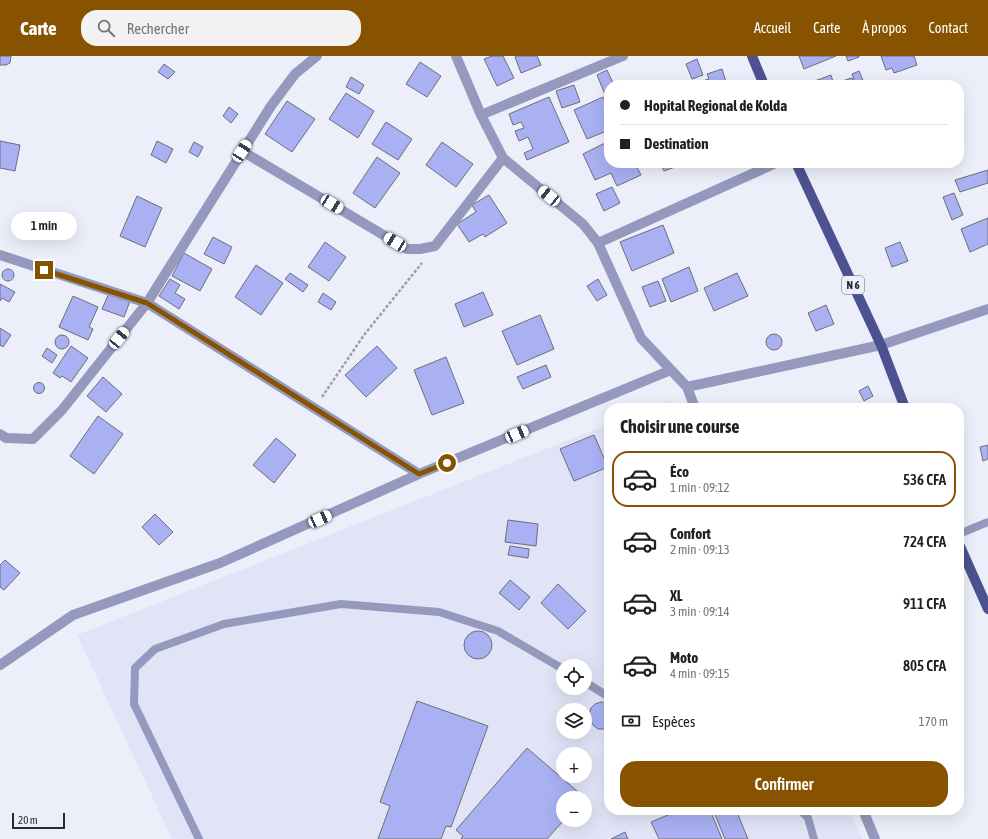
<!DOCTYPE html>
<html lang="fr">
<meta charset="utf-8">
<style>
body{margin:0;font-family:"Asap Condensed",sans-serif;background:#f2f2f2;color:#202124;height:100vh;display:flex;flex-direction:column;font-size:15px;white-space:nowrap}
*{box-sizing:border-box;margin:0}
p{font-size:13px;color:#757577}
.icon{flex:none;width:22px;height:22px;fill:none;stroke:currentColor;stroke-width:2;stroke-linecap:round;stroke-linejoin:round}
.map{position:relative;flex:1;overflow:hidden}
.sheet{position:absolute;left:604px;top:347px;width:360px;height:412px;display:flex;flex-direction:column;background:#fff;border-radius:16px;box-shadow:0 4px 16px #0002}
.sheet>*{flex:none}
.top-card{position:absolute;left:604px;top:24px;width:360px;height:88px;border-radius:16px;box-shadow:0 4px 16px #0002;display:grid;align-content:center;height:88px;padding:0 16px;background:#fff}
.fabs{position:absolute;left:556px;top:603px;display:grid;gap:8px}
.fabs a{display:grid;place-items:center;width:36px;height:36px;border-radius:50%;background:#fff;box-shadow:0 4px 16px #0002;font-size:20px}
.scale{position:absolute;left:12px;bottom:10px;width:53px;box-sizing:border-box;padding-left:4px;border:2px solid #292a2e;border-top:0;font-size:11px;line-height:14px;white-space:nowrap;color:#292a2e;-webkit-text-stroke:3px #eceefa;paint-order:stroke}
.end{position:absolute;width:18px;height:18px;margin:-9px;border:5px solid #885300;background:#fff;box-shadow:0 0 0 2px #fff}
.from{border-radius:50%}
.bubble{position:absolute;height:28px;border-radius:14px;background:#fff;box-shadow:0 4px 16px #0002;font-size:13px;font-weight:600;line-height:28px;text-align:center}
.car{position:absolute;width:12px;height:24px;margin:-12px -6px;border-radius:5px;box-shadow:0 0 3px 1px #0007;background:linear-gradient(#fff 24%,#345 0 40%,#fff 0 76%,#345 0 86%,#fff 0)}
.top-card b{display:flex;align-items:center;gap:14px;height:38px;font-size:15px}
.top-card b+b{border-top:1px solid #e0e0e0}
.top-card i{width:10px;height:10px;background:#202124}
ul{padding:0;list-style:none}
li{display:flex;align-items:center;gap:12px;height:56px;margin:0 8px 6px;padding:0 8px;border:2px solid transparent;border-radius:16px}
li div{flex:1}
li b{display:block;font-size:15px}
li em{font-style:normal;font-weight:600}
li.active{border-color:#885300}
li>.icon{width:36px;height:36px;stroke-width:1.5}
h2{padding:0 16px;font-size:18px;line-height:48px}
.pay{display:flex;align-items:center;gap:10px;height:44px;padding:0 16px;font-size:15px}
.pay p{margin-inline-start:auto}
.primary-button{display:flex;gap:8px;margin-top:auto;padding:8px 16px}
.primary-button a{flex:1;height:46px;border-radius:16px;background:#885300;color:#fff;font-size:16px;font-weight:600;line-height:46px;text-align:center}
header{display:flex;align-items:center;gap:24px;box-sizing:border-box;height:56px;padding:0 20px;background:#885300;color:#fff}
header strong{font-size:19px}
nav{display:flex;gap:22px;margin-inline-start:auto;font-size:14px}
.search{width:280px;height:36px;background:#f2f2f2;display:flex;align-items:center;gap:10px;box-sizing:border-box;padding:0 14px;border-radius:16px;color:#757577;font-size:15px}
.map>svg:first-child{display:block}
</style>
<header>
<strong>Carte</strong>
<div class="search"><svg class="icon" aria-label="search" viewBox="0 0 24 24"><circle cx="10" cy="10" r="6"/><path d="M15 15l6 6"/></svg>Rechercher</div>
<nav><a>Accueil</a><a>Carte</a><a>À propos</a><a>Contact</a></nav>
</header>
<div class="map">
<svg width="988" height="783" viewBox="0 0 988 783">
<rect width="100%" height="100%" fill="#eceefa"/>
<!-- built -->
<path fill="#e1e4f7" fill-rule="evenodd" d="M668,345l3,7h-20z
M609,368v386h240l13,29h-690l-95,-204zM563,610h22v22h-22zM563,654h22v22h-22zM563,698h22v22h-22zM563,742h22v22h-22z"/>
<!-- building -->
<path fill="#a9b1f3" stroke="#6c6e78" d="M0,0h11l-1,7 -4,2h-6z
M492,0h11l11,22 -17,8 -13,-27z
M517,0h20l4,9 -20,8 -6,-16z
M799,0h37l-32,13z
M846,0h13v1l-11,4z
M881,0h33l3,9 -23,8 -2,-5 -6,2z
M697,3l6,16 -11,4 -6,-15z
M420,6l21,14 -14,21 -21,-13z
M164,8l11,8 -7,7 -10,-7z
M722,13l5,16h-31v-2l13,-4 -2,-5z
M607,14l7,15h-5v11l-3,1 -9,-22z
M859,15l6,14h-9l-4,-11z
M831,19l3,10h-21l-1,-3z
M351,21l13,8 -5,9 -13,-7z
M852,22l2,7h-7l-2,-5z
M843,25l2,4h-7l-1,-1z
M574,29l6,17 -18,6 -6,-17z
M346,37l28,18 -16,27 -29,-19z
M549,41l20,45 -42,18 -3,-7 9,-4 -5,-12 -9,4 -4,-10 9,-3 -3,-6 -8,3 -4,-11z
M603,41l6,13v20l-22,9 -13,-29z
M287,45l28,18 -23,33 -27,-18z
M229,51l9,7 -7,9 -8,-7z
M386,66l26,17 -14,21 -26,-16z
M0,85l20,4 -5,26 -15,-3z
M157,85l16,8 -7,14 -15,-8z
M609,85v22h26l6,12 -24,11 -6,-13 -16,7 -12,-26z
M194,86l9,5 -5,10 -9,-5z
M442,86l31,22 -17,23 -30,-22z
M377,101l23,16 -25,35 -22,-15z
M660,107h26l-22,8z
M701,107h11l-10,3z
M988,114v13l-28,9 -5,-12z
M612,131l8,16 -16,8 -8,-17z
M954,137l9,22 -11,5 -9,-23z
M489,139l18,28 -22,14 -2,-3 -14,8 -12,-18 19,-12 -4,-7z
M137,140l25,12 -17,39 -25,-11z
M988,162v26l-18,8 -9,-23z
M663,169l11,28 -42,18 -12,-29z
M213,181l19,10 -8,17 -20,-10z
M325,186l21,15 -17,24 -21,-14z
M900,186l8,19 -16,6 -7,-19z
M184,197l28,16 -12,22 -28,-15z
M256,209l27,18 -22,32 -26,-18z
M689,211l9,24 -27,11 -9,-23z
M2 219a6 6 0 1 1 12 0a6 6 0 1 1-12 0Z
M290,217l18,12 -5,7 -18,-13z
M737,217l11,23 -34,15 -10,-23z
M170,223l10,6 -5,8 10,6 -6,10 -20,-13z
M598,223l9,16 -10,6 -10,-15z
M658,225l8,20 -16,6 -8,-20z
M0,228l15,8 -6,10 -7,-4 -2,3z
M483,236l10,23 -29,12 -9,-23z
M109,237l21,8 -6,16 -22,-8z
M323,237l13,9 -5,8 -13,-8z
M73,240l25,11 -9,20 4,2 -5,11 -29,-13z
M826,249l8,19 -18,7 -8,-18z
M540,259l14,34 -37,16 -15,-34z
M0,272l11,7 -8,12 -3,-2z
M766 286a8 8 0 1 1 16 0a8 8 0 1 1-16 0Z
M55 286a7 7 0 1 1 14 0a7 7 0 1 1-14 0Z
M71,290l17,12 -17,24 -9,-6 -2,2 -7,-5z
M377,290l20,22 -31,29 -21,-22z
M47,292l10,7 -5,8 -10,-7z
M446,301l18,46 -32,12 -18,-45z
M546,309l5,12 -28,12 -6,-12z
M103,321l19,17 -16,18 -19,-16z
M33.5 332a5.5 5.5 0 1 1 11 0a5.5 5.5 0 1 1-11 0Z
M868,330l5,10 -9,5 -5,-10z
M98,360l25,18 -29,40 -24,-18z
M594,379l14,32 -34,14 -14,-32z
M276,382l20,17 -22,28 -21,-18z
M988,389v14l-5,2 -3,-14z
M155,458l18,18 -14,13 -17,-18z
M508,464l30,4 -2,22 -31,-4z
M510,490l19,3 -1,9 -20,-3z
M5,504l15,13 -16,17 -4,-3v-22z
M510,524l20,17 -11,13 -20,-17z
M558,528l28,27 -18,18 -27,-26z
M464 589a14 14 0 1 1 28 0a14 14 0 1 1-28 0Z
M417,645l71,25 -37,101 -5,-1 -5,13h-63l12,-33 -10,-4z
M601,646l8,1v25l-5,1h-6l-5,-4 -3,-5 -1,-6 2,-6 4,-4z
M527,692l57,49 -1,1h-20l1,22 -17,19h-86l2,-3 -7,-6z
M680,754h30l12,29h-63l-8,-17z
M718,754h18l12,29h-23l-11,-27z
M625,776l3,7h-17z"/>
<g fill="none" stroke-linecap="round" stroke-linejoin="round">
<!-- path -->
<path stroke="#9c9da6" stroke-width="2.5" stroke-dasharray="3 2" stroke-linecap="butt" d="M322,341l42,-62 58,-72"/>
<!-- service -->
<path stroke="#9499bd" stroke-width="8" d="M959,478l29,-12
M585,626l24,15
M800,754l8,8 6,21
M199,783l-65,-135 1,-36 20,-19 69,-25 117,-20 98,8 59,19 65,38"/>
<!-- minor -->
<path stroke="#9499bd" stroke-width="10" d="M456,0l25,59 22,43 80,66 15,19 43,95 46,49 8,21
M481,59l142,-59
M242,95l165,98h13l15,-3 68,-88
M598,187l178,-80
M0,199l147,48 272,171
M687,331l194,-42 107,-36
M0,378l6,4 27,1 29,-29 85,-107 124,-197 24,-32 22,-18
M0,609l73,-50 147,-52 199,-89 252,-104
M863,754l12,29"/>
<!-- primary -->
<path stroke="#4c528f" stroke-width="10" d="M752,0l12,29
M796,107l85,182 24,63
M959,488l29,65"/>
</g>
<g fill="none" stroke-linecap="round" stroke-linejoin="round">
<!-- route -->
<path stroke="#885300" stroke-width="5" d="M44,214l103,33 272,171 28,-11"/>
</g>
<g text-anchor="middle" stroke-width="3.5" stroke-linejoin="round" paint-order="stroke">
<!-- shield labels -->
<rect fill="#eceefa" stroke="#64656b" stroke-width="1" x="842" y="220" width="22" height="18" rx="3"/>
<g font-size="11" font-weight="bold" fill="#292a2e">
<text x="853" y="233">N 6</text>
</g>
</g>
</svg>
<div class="fabs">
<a><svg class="icon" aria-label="locate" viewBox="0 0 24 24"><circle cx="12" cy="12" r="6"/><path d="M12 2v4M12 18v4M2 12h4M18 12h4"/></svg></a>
<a><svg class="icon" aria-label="layers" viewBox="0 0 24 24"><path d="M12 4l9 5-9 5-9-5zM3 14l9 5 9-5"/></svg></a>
<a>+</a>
<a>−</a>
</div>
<div class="scale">20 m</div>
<i class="end from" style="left:447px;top:407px"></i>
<i class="end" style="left:44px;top:214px"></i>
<div class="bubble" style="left:11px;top:156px;width:66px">1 min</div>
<i class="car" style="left:242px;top:95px;rotate:33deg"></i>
<i class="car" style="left:549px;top:140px;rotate:309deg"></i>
<i class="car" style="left:332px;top:148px;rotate:121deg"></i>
<i class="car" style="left:395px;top:186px;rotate:301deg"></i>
<i class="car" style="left:119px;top:282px;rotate:39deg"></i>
<i class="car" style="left:517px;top:378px;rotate:67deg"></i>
<i class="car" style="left:320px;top:463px;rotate:66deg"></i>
<div class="top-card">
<b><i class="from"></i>Hopital Regional de Kolda</b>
<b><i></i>Destination</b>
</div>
<section class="sheet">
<h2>Choisir une course</h2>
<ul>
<li class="active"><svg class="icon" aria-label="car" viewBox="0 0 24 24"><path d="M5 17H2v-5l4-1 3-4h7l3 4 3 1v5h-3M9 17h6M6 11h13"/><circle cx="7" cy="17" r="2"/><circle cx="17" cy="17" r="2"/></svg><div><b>Éco</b><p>1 min · 09:12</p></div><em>536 CFA</em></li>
<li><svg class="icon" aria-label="car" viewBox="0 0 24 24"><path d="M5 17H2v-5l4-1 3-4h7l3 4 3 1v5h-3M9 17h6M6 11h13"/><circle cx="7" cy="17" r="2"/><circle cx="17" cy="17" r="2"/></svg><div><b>Confort</b><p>2 min · 09:13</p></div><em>724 CFA</em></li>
<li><svg class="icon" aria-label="car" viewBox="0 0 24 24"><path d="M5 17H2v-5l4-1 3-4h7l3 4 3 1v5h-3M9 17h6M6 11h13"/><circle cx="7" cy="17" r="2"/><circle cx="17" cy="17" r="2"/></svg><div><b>XL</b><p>3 min · 09:14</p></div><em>911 CFA</em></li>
<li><svg class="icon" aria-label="car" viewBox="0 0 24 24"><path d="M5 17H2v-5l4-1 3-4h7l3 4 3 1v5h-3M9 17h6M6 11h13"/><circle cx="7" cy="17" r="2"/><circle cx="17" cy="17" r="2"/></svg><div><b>Moto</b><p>4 min · 09:15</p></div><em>805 CFA</em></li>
</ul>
<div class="pay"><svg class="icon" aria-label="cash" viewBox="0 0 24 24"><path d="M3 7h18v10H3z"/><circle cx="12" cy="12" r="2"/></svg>Espèces<p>170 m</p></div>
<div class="primary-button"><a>Confirmer</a></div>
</section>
</div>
